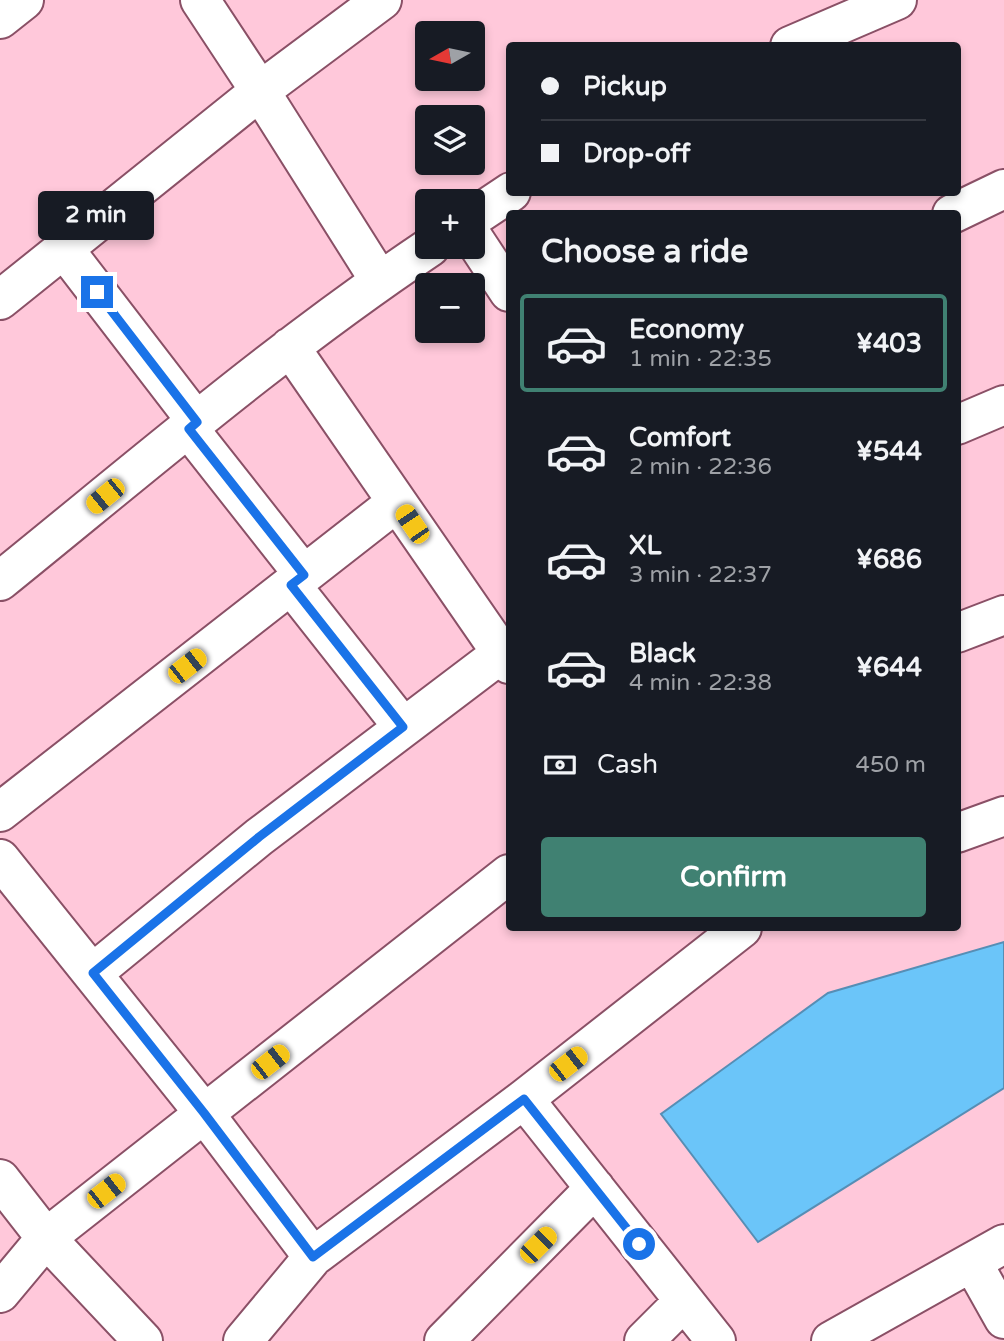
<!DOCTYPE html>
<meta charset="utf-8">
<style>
body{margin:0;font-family:"Varela Round",sans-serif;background:#20242c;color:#f1f3f6;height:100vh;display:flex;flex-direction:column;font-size:26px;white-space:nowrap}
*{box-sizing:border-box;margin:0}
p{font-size:23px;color:#9ea1a6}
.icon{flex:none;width:38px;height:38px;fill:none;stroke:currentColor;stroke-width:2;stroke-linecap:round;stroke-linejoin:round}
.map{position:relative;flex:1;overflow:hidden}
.drawer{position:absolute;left:506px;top:210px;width:455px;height:721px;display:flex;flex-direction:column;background:#171b24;border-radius:7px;box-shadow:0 4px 10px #0003}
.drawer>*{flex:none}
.banner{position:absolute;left:506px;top:42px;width:455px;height:154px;border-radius:7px;box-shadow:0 4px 10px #0003;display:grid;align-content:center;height:154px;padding:0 35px;background:#171b24}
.needle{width:46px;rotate:261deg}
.tools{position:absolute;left:415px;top:21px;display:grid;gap:14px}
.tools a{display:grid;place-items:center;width:70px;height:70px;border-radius:7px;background:#171b24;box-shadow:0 4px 10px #0003;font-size:35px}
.end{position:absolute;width:32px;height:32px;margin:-16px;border:9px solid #1a73e8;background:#fff;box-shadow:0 0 0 4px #fff}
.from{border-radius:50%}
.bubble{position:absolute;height:49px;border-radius:7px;background:#171b24;box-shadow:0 4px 10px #0003;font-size:23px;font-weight:700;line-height:49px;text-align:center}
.car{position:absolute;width:21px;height:42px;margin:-21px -10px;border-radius:9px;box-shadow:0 0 5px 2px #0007;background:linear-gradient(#f5c518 24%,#345 0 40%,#f5c518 0 76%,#345 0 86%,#f5c518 0)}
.banner b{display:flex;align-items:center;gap:24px;height:66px;font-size:26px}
.banner b+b{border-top:2px solid #363941}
.banner i{width:18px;height:18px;background:#f1f3f6}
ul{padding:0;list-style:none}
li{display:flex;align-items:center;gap:21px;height:98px;margin:0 14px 10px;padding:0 21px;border:4px solid transparent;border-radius:7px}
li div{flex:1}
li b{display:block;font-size:26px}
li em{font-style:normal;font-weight:700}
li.active{border-color:#408172}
li>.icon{width:63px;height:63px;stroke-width:1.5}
h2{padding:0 35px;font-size:32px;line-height:84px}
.pay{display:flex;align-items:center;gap:18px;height:77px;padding:0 35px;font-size:26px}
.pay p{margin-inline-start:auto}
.primary-button{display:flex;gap:14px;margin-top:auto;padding:14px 35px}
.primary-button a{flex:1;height:80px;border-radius:7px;background:#408172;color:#fff;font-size:28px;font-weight:700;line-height:80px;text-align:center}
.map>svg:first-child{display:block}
</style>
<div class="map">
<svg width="1004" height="1341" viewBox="0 0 1004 1341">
<rect width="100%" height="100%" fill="#ffc8da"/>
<!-- water -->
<path fill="#6bc5f9" stroke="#568eb5" stroke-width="2" d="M1004,942v146l-246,154 -97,-128 167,-121z"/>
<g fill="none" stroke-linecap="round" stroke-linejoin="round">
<!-- minor casing -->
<g stroke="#8a5066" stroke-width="42">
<path id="minor" d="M200,0l60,91 120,190
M0,19l24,-19
M790,46l107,-46
M952,214l52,-25
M472,218l39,-26
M472,236l37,56
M64,249l133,173
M0,300l260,-209 122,-91
M290,347l219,317
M957,425l47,-20
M189,429l115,146
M0,581c141,-114 279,-233 430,-334
M291,585l112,142
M957,633l47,-18
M0,812l397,-310
M957,833l47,-17
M0,859l204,254 109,144
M93,973l166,-136 243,-184
M524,1099l192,242
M0,1179l46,59 97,103
M972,1262l32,57
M0,1293l46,-55 463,-364
M243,1341l70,-84 211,-158 218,-171
M444,1341l151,-153
M644,1341l40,-40
M831,1341l173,-97"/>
</g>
<!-- minor -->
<use href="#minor" stroke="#fff" stroke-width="38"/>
</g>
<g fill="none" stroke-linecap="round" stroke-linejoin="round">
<!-- route -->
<path stroke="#1a73e8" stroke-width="9" d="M97,292l100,130 -8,7 115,146 -13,10 112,142 -144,110 -166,136 111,140 109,144 211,-158 115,145"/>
</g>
</svg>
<div class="tools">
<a><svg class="needle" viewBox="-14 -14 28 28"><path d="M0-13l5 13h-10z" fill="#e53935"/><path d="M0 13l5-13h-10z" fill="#9ea1a6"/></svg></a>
<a><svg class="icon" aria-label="layers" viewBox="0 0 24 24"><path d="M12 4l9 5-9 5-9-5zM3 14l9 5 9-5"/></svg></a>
<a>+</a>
<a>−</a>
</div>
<i class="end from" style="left:639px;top:1244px"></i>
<i class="end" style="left:97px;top:292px"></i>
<div class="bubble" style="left:38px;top:191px;width:116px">2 min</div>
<i class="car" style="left:105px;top:496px;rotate:231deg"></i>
<i class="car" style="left:412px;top:524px;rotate:326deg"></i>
<i class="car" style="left:187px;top:666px;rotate:52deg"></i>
<i class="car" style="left:270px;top:1062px;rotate:52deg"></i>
<i class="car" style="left:568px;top:1064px;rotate:52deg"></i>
<i class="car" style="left:106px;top:1191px;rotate:52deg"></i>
<i class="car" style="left:538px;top:1245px;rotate:45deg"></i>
<div class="banner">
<b><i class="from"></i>Pickup</b>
<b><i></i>Drop-off</b>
</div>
<section class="drawer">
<h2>Choose a ride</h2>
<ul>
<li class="active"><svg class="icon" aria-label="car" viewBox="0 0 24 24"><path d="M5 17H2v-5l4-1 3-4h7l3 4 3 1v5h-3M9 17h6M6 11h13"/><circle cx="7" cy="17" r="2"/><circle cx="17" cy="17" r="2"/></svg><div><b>Economy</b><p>1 min · 22:35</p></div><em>¥403</em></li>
<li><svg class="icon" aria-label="car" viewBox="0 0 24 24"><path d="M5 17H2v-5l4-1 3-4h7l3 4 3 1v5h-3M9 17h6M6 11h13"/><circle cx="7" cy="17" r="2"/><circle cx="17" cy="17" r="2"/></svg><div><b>Comfort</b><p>2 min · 22:36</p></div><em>¥544</em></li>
<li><svg class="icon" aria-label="car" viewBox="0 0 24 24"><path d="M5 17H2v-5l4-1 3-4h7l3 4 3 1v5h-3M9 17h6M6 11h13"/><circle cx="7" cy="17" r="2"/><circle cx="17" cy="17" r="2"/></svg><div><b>XL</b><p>3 min · 22:37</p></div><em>¥686</em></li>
<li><svg class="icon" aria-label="car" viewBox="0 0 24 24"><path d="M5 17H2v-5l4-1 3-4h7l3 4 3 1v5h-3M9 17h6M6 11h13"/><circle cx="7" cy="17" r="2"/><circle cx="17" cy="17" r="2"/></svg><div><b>Black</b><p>4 min · 22:38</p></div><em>¥644</em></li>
</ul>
<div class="pay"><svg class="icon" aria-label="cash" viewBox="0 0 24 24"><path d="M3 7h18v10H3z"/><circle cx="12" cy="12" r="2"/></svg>Cash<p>450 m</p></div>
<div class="primary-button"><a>Confirm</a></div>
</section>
</div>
